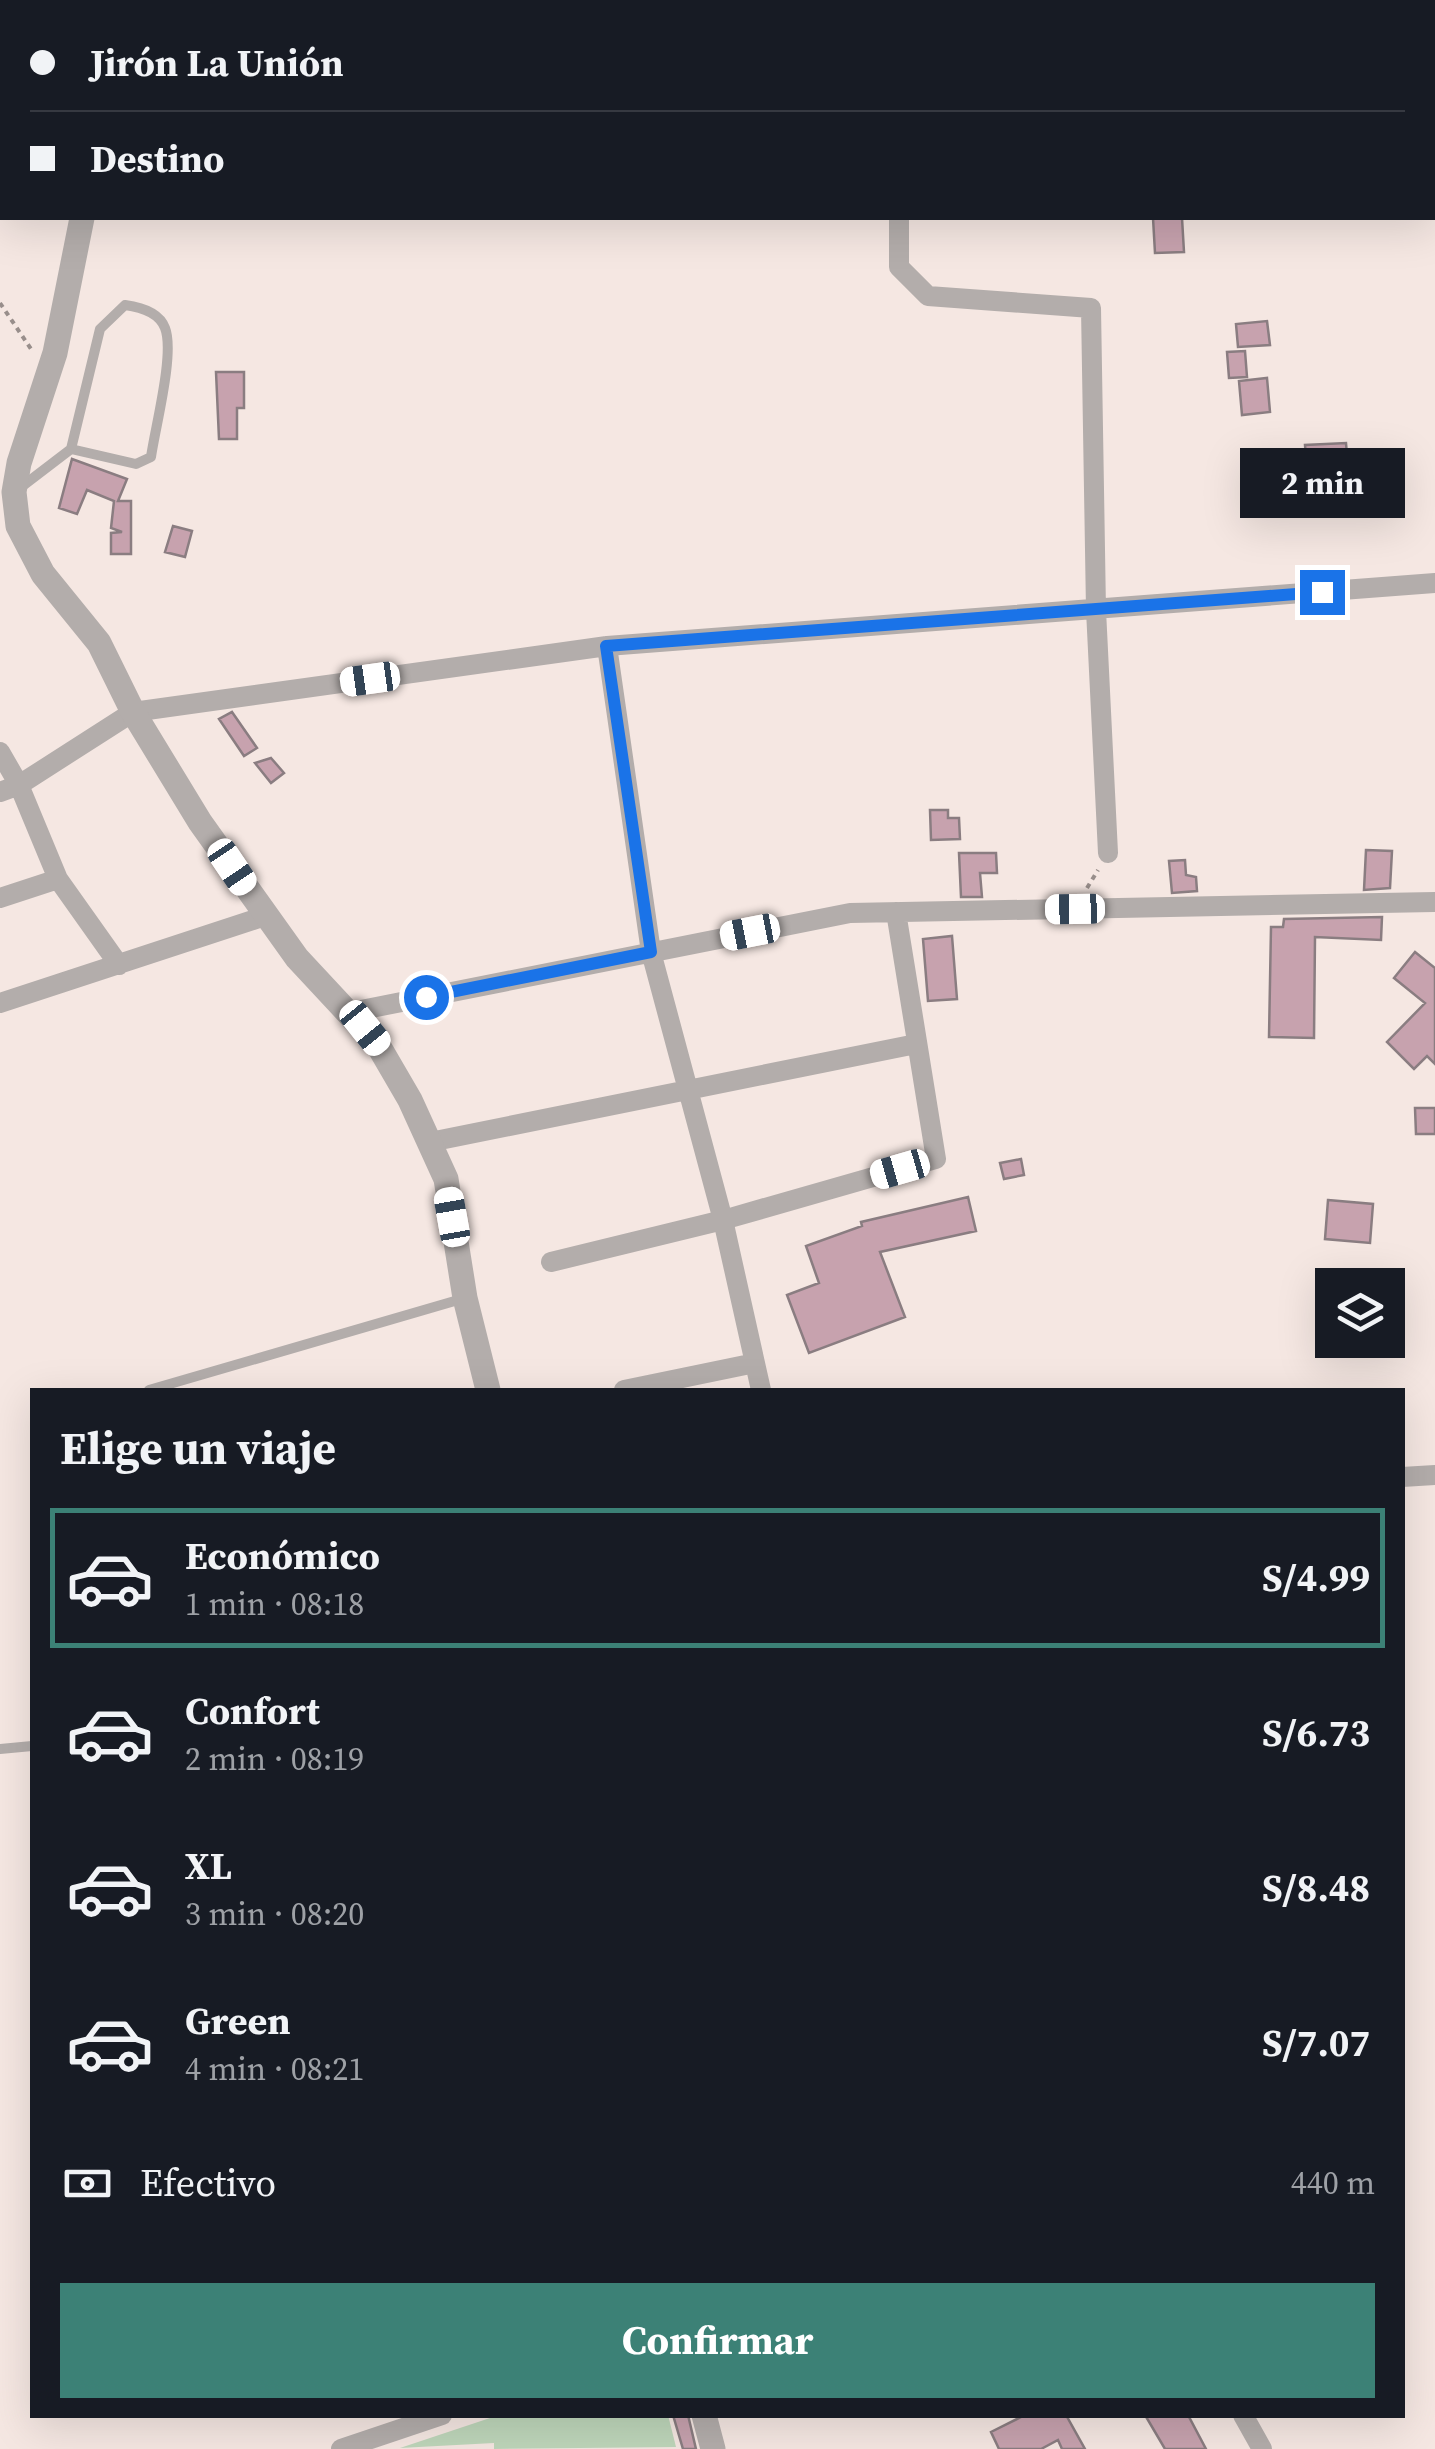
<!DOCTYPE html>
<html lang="es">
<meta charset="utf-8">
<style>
body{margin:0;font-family:"Source Serif 4",serif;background:#242831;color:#f1f3f6;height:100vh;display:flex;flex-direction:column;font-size:38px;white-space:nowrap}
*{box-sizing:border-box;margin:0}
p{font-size:32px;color:#9ea1a6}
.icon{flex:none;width:55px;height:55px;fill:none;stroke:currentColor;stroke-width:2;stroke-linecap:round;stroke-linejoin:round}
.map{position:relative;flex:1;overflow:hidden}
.drawer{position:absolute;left:30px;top:1388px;width:1375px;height:1030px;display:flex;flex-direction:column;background:#171b24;border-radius:0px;box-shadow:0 10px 40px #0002}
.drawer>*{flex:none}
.banner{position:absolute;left:0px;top:0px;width:1435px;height:220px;box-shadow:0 10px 40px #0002;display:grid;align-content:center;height:220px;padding:0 30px;background:#171b24}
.buttons{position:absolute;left:1315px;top:1268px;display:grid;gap:20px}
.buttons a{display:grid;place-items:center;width:90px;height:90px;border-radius:0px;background:#171b24;box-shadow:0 10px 40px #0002;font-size:50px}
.end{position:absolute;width:45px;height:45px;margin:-22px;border:12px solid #1a73e8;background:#fff;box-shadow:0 0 0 5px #fff}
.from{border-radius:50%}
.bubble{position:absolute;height:70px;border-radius:0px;background:#171b24;box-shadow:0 10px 40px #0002;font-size:32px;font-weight:700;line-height:70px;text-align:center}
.car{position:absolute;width:30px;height:60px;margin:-30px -15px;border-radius:12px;box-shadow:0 0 8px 2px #0007;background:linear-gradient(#fff 24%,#345 0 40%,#fff 0 76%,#345 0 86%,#fff 0)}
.banner b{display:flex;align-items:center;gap:35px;height:95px;font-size:38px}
.banner b+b{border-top:2px solid #363941}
.banner i{width:25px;height:25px;background:#f1f3f6}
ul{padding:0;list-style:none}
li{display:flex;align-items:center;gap:30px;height:140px;margin:0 20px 15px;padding:0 10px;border:5px solid transparent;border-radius:0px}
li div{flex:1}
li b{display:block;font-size:38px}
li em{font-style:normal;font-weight:700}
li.selected{border-color:#3c8176}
li>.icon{width:90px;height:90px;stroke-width:1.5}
h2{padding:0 30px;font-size:45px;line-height:120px}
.pay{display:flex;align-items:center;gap:25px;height:110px;padding:0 30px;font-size:38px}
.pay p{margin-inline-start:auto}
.action{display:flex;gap:20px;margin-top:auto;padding:20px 30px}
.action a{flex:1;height:115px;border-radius:0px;background:#3c8176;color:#fff;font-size:40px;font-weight:700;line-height:115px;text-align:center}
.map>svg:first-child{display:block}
</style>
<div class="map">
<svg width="1435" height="2449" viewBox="0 0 1435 2449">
<rect width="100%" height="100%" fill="#f5e7e2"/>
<!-- green -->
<path fill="#bed6ba" d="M499,2415h169l8,32 -182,2v-6l-94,5z"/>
<!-- building -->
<path fill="#c7a2ae" stroke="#8a7d81" stroke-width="2.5" d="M1153,218h29l2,34 -29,1z
M1267,321l3,24 -32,2 -2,-23z
M1245,351l2,26 -18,1 -2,-26z
M216,372h28v36h-7v31h-18z
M1267,378l3,34 -28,3 -3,-34z
M1346,443l4,49 -41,3 -4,-50z
M72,459l55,20 -9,22h13v53h-20v-21l11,-1 -11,-4 3,-27 -27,-11 -10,24 -18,-6z
M173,526l19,5 -7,26 -20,-5z
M232,712l25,36 -13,8 -25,-37z
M271,758l13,15 -13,10 -16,-20z
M930,810h18v8h11l1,21 -29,1z
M1366,850l26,1 -2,37 -26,2z
M959,853h37l1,20h-17l2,24h-21z
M1185,860l1,15 10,2 1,14 -25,2 -3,-32z
M1382,917l-1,23 -66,-3 -1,101 -45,-1 2,-110h12l1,-8z
M952,936l5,63 -29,2 -5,-62z
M1415,952l20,16v96l-8,-8 -13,13 -27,-27 38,-39 -31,-25z
M1415,1108h20v26h-19z
M1021,1159l3,16 -20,4 -4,-16z
M968,1197l8,34 -96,21 25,65 -96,36 -22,-58 32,-12 -13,-37 56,-20 -1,-4z
M1328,1200l45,4 -3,39 -45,-4z
M673,2415h15l8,34h-13z
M1025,2415h41l19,34h-23l-4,-9 -17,9h-42l-8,-17z
M1145,2415h43l18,34h-41z"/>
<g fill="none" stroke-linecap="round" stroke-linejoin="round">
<!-- path -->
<path stroke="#988e8b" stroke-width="4" stroke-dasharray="5 5" stroke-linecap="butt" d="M0,303l31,46
M1087,888l11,-18"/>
<!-- service -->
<path stroke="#b3adab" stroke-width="10" d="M20,488l51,-39 29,-120 25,-24c15,2 34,7 40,23 10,25 -10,100 -14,129l-15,7 -65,-15
M149,1390l316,-92
M0,1749l32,-3"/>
<!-- minor -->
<path stroke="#b3adab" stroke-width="20" d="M900,2v-2
M899,218v49l29,29 163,12 5,302 12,243
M607,646l44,306 72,268 38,170
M0,752l19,33 39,94 61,86
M0,792l19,-7 114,-73 474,-66 828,-63
M0,898l58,-19
M0,1003l265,-87
M351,1012l499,-99 585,-11
M430,1142l486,-98
M551,1262l172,-42 213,-61 -40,-247
M624,1390l131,-27
M1402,1477l33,-2
M1243,2415l19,34
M341,2449l101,-34"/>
<!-- tertiary -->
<path stroke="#b3adab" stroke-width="25" d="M154,2l1,-2
M82,218l-27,135 -36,110 -5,29 4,34 25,48 56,69 34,69 67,110 97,136 81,87 32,55 36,79 19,119 23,92
M704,2415l9,34"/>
</g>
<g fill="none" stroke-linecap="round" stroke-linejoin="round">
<!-- route -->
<path stroke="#1a73e8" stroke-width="12" d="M426,997l225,-45 -45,-306 716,-54"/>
</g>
</svg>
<div class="buttons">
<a><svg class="icon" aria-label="layers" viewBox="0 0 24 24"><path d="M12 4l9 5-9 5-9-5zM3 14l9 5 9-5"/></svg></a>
</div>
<i class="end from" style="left:426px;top:997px"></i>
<i class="end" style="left:1322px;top:592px"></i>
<div class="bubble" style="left:1240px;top:448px;width:165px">2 min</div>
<i class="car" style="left:370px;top:679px;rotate:262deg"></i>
<i class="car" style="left:232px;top:867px;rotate:146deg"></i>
<i class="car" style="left:1075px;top:909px;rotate:269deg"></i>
<i class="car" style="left:750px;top:932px;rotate:259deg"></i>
<i class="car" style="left:365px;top:1028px;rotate:141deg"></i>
<i class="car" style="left:900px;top:1169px;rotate:254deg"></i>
<i class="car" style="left:452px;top:1217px;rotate:350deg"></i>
<div class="banner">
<b><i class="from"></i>Jirón La Unión</b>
<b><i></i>Destino</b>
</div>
<section class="drawer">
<h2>Elige un viaje</h2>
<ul>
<li class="selected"><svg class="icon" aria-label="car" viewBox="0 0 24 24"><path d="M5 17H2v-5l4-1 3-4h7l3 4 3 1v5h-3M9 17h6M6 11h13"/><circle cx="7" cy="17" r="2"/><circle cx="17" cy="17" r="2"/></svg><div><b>Económico</b><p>1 min · 08:18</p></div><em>S/4.99</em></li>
<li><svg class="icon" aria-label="car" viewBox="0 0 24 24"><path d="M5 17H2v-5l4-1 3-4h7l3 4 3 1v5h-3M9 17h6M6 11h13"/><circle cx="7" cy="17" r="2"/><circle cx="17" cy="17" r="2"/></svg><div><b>Confort</b><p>2 min · 08:19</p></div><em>S/6.73</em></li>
<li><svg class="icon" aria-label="car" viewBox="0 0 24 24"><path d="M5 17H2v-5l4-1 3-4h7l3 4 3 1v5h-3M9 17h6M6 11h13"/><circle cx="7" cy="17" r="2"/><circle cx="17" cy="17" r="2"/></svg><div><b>XL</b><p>3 min · 08:20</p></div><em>S/8.48</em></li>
<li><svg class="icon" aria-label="car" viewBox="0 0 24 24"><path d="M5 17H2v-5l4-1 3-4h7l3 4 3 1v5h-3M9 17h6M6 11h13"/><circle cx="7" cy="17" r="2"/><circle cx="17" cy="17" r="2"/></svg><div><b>Green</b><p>4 min · 08:21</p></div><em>S/7.07</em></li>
</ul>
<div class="pay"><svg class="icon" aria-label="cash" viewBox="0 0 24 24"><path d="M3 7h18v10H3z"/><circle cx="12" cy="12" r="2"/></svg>Efectivo<p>440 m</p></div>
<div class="action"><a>Confirmar</a></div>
</section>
</div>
